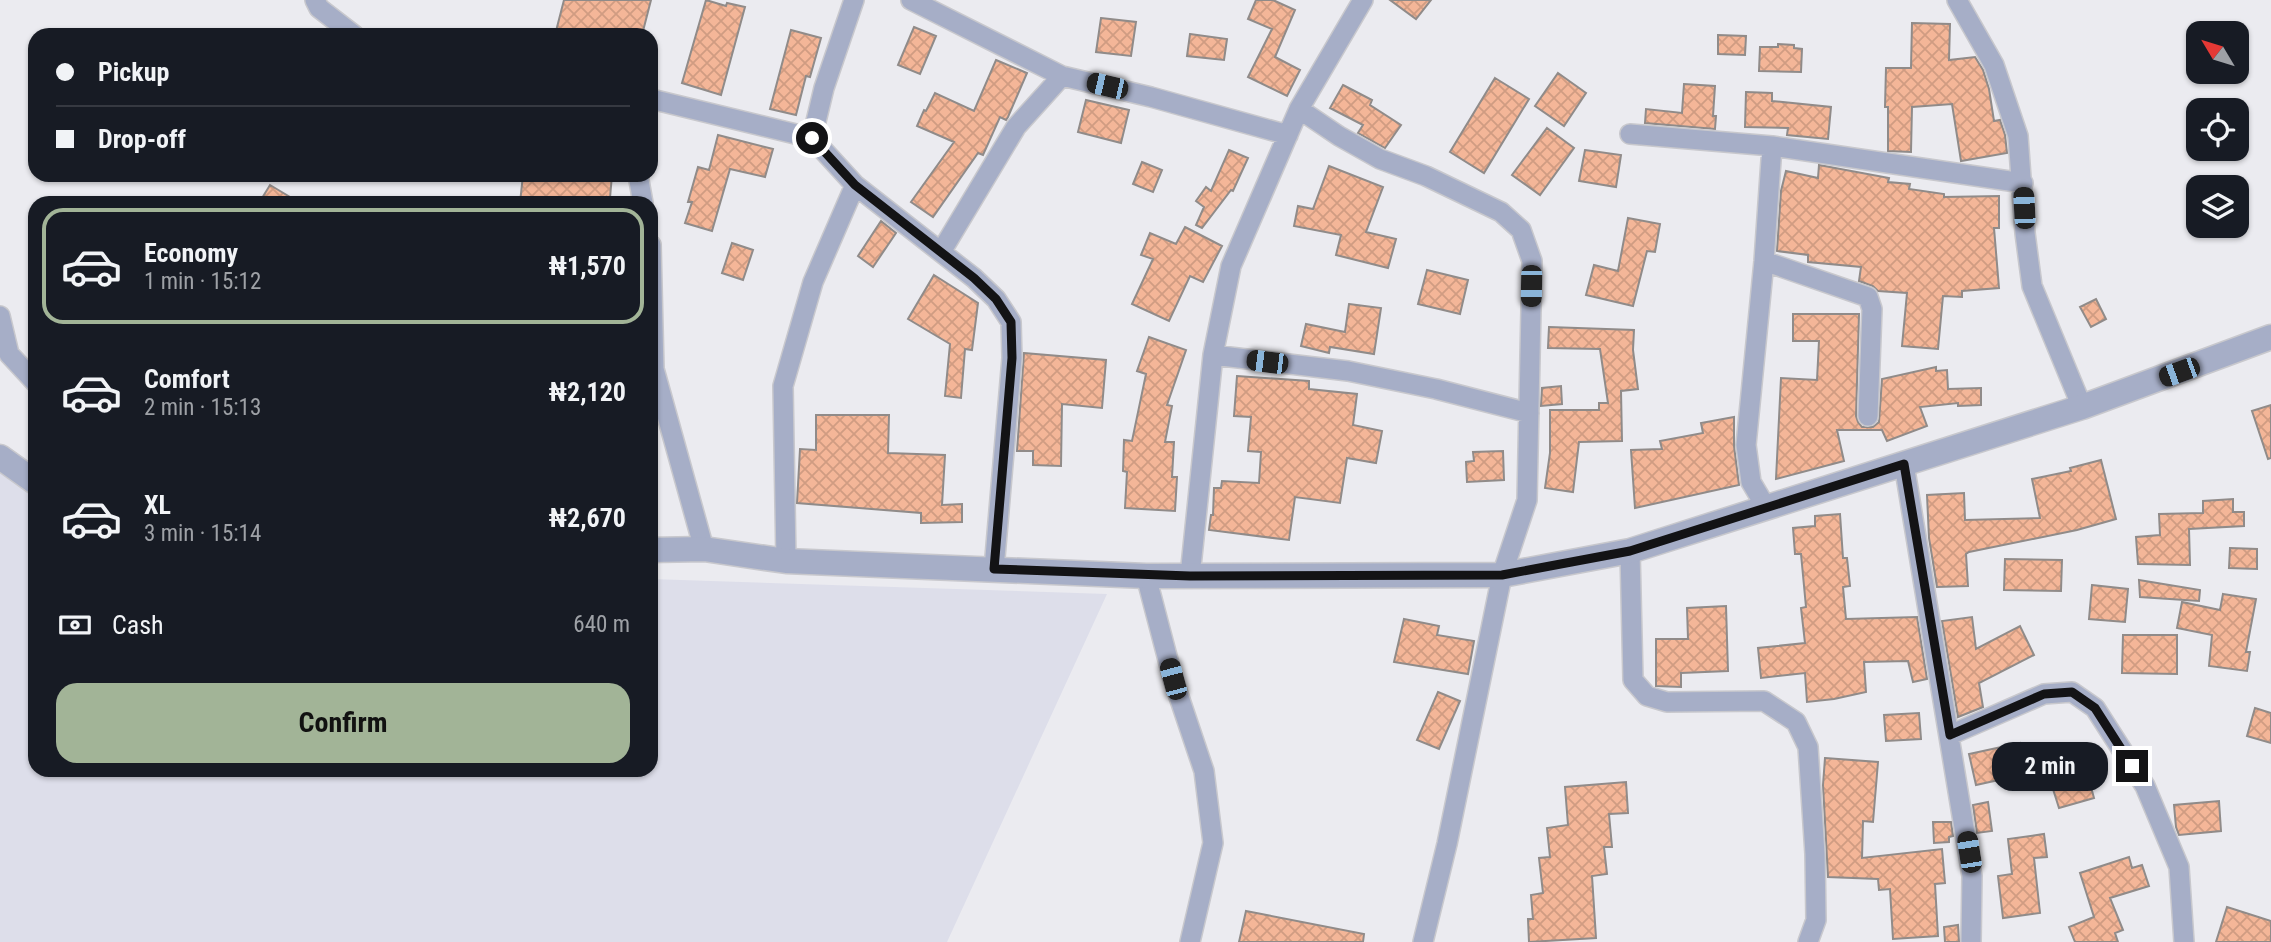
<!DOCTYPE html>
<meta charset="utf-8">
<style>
body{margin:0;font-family:"Roboto Condensed",sans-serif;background:#242831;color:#f1f3f6;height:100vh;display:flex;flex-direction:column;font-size:26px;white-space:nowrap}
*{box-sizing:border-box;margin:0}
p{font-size:23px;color:#9ea1a6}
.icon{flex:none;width:38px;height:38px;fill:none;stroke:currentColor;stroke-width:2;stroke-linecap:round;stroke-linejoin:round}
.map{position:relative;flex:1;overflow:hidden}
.side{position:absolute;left:28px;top:196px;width:630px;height:581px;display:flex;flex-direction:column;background:#171b24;border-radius:21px;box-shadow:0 2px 5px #0004}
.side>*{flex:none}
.top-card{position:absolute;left:28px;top:28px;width:630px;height:154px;border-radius:21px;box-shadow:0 2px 5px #0004;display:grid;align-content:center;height:154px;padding:0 28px;background:#171b24}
.needle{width:46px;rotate:308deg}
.fabs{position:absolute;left:2186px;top:21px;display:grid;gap:14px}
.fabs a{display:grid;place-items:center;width:63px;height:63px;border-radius:14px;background:#171b24;box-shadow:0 2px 5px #0004;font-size:35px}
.end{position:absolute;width:32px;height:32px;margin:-16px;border:9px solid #131315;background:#fff;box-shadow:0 0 0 4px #fff}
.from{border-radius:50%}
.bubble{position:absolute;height:49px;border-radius:21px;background:#171b24;box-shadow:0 2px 5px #0004;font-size:23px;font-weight:700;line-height:49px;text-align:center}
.car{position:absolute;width:21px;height:42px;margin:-21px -10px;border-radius:9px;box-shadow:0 0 5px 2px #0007;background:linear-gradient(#222 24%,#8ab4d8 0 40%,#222 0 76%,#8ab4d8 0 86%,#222 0)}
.top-card b{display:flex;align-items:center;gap:24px;height:66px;font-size:26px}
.top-card b+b{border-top:2px solid #363941}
.top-card i{width:18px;height:18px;background:#f1f3f6}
ul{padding:12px 0 0;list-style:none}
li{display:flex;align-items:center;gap:21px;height:116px;margin:0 14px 10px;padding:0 14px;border:4px solid transparent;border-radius:21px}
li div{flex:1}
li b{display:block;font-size:26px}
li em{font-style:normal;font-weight:700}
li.active{border-color:#a2b497}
li>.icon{width:63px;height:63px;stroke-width:1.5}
.pay{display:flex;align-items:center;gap:18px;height:77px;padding:0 28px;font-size:26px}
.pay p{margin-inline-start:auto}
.action{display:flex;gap:14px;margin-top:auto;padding:14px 28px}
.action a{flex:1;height:80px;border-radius:21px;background:#a2b497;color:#111;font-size:28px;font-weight:700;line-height:80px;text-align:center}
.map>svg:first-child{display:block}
</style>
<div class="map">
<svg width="2271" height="942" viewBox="0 0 2271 942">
<defs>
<pattern id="building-cross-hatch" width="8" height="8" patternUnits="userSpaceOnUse" patternTransform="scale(1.75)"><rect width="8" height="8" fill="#f4b698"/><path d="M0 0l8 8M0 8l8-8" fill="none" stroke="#d09c82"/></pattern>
</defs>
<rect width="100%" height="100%" fill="#ebebf0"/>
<!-- built -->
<path fill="#dddeea" d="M0,445l35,27v298h616v-191l456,15 -160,348h-947z"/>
<!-- building -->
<path fill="url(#building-cross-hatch)" stroke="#908b89" stroke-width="2" d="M564,0h87l-9,35h-87z
M706,0l20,6 1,-3 18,4 -24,88 -39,-12z
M1256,0h17l22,10 -20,47 25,13 -13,26 -39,-19 24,-48 -24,-10z
M1390,0h41l-15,19z
M1101,18l35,4 -5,34 -35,-4z
M1912,23l38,1 -1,36 26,-3 8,13 6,19 5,32 6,-1 5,15 2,18 -46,8 -9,-57 -40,3 -1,45 -23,-1v-44h-3l1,-39h25z
M914,27l22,9 -16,38 -22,-9z
M791,30l30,8 -11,39 -4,-1 -10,39 -26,-6z
M1190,34l37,5 -3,21 -37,-4z
M1718,35l28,1 -1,19 -27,-1z
M1778,44l16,1v3l8,1 -1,23 -42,-1 1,-24h18z
M996,60l31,13 -19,44 -2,3 -6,-3 -17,38 -5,-2 -45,64 -22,-15 43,-60 -37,-16 7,-16 2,1 9,-18 39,18z
M1558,73l28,20 -22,33 -29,-20z
M1495,78l34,21 -45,74 -34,-21z
M1684,84l31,2 -2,30h3l-1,13 -70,-6 1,-14 36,4z
M1343,85l29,15 -2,5 31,20 -16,23 -27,-15 5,-8 -33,-17z
M1746,92l26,1v8l59,6 -3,32 -41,-4 1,-7 -43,-1z
M1086,100l43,10 -8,33 -43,-11z
M1547,128l27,20 -34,47 -28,-20z
M718,135l55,14 -8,28 -35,-8 -18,62 -27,-8 7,-21h-4l10,-35 11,3z
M1229,150l19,8 -15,33 -2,-1 -29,38 -6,-3 8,-18 -8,-6 10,-14 5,4z
M1585,150l36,5 -5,32 -37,-6z
M1142,162l20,8 -9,22 -20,-8z
M1819,165l70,13 -1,4 22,2 -1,5 35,5v3l55,-1v32h-5l5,60 -37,3v6l-19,-1 -5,53 -36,-3 5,-53 -29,-2 -5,-5 -14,-5 2,-14 -53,-5v-7l-31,-4 4,-60 5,-20 32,7z
M1329,166l54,21 -17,45 30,7 -8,29 -52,-13 5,-20 -47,-9 4,-20 15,3z
M523,175h89l-2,23 -3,-1v6h-87z
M270,185l30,18h-41z
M1628,218l32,6 -5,28 -8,-1 -14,55 -47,-11 8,-30 24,6z
M881,221l15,12 -23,34 -15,-11z
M1185,227l37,19 -19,36 -13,-6 -21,45 -37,-17 21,-45 -12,-4 9,-22 26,11z
M732,243l21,7 -10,30 -21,-7z
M1427,270l41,10 -8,34 -42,-10z
M934,275l44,28 -6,47 -7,-1 -4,49 -16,-2 5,-52 -42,-25z
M2096,299l10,20 -15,8 -11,-20z
M1349,304l32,4 -7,46 -44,-7 -1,6 -28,-7 5,-22 39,8z
M1793,314h66l-3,102 2,6 4,5h11l6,-5 3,-43 54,-12v4l11,-1 1,19 33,-1v17l-23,1v-3l-38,4 7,19 -40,15 -5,-11h-45l7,31 -68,18 5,-101 36,2 2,-39h-26z
M1549,327l85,3 -1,20 5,39 -17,2 1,50 -43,1 -6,50 -28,-4 5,-35v-43h49v-7h9l-8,-54 -52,-1z
M1149,337l37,13 -19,55 5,1 -7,36h9l-2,35h5l-2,34 -50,-3 2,-36 -4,-1 1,-31 8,1 14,-67 -9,-3z
M1024,353l82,7 -4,48 -40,-4 -1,62 -28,-1v-14h-16z
M1237,376l72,5v8l48,5 -4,31 29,6 -6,32 -29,-5 -7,45 -45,-6 -6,43 -80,-10 2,-15h2l1,-27h7l1,-7 37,2 2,-31 -13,-1 3,-34 -17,-1z
M1561,386l1,18 -21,2 1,-18z
M2271,405v53l-3,1 -16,-48z
M816,415h73l-1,38 57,2 -3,50 20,-1v18l-41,1v-10l-124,-10 3,-54 16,1z
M1734,417v29l5,39 -104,23 -4,-58 31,-1 -2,-8 43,-8 -2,-10z
M1503,451l1,29 -37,2 -1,-20 8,-1 -1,-9z
M2101,460l15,59 -39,11 -108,22 -3,2 2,32 -31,1 -8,-49 -2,-43 37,-2 1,27 75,-2 -8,-39 39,-8 -1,-3z
M2233,499v13h11v14l-55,3 1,36 -52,-1 -2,-27 24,-2 -1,-21 44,-1v-12z
M1840,514l3,44h4l3,28 -7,1 3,32 71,-2 10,62 -14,3 -5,-21 -44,1 2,30 -32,7 -27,3 -2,-29 -44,5 -3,-30 47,-5 -4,-35 5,-1 -5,-53h-6l-2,-26 22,-2v-10z
M2230,548l27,1v20l-28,-1z
M2005,559l57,1 -1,31 -57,-1z
M2139,580l61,10 -1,11 -59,-4z
M2092,585l36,4 -3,33 -36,-3z
M2223,594l33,5 -10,53h4l-3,19 -38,-5 3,-31 -35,-7 5,-26 38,8z
M1726,606l2,65 -47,2v14l-25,-1v-47h32l-1,-31z
M1972,617l4,32 44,-23 14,29 -55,28 4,24 -25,10 -16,-96z
M1404,619l35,7 -2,9 37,6 -6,33 -74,-12z
M2123,635h54v39l-55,-1z
M1438,692l22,9 -21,48 -22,-9z
M2255,708l16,5v30l-24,-7z
M1919,713l2,26 -35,2 -2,-26z
M2020,743l6,31 -50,11 -7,-31z
M1825,758l53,4 -5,60 -10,-1 -1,37 80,-9 3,34 -10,1 3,52 -45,3 -3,-50 -11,1 -1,-11 -50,-2 -5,-92z
M2088,776l6,22 -35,10 -7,-22z
M1626,782l2,31 -19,1 3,33h-8l3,27 -15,2 4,62 -67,4 -1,-23h5l-2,-24 12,-2 -4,-35 11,-1 -3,-29 21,-3 -3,-38z
M2219,801l2,30 -42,4 -3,-8 -2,-22z
M1988,802l4,29 -15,2 -4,-28z
M1933,822h18l2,14 -4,1v5l-15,1z
M2044,834l3,23 -13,1 6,55 -37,5 -5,-42 14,-2 -4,-35z
M2129,857l3,11 10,-3 7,21 -39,12 13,32 -8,3 3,9h-43l-6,-15 25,-10 -14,-44z
M2227,907l44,14v21h-55z
M1246,911l118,23 -1,8h-124z
M1958,925l1,17h-14l-1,-15z"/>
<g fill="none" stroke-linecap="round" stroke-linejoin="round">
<!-- minor casing -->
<g stroke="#c8c8cd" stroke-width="22">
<path id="minor" d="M315,0l4,8 35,27
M911,0l151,76 89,21 137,38
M1957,0l37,65 24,71 7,97 7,53 50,121
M651,99l161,39 43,47 -42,97 -30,104 3,175
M1299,109l40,27 41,23 46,17 75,36 20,18 11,31 -5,239 -25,75 -55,269 -24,98
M1630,134l142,12 251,37
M812,138l12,-50 30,-88
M638,175l5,28
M855,185l119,93 22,21 15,23 1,36 -18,211
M651,245l3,124 50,180
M941,252l75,-125 46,-51
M1764,261l104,36 4,12 -4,107
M0,316l9,38 26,28
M1213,355l135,16 88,18 93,24
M1904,464l68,412 -1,66
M1767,509l-16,-27 -5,-37 18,-184 8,-115
M1630,551l3,129 14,16 20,6 97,-1 32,21 12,25 7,107 1,66 -8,22
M1146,576l27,103 31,92 9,72 -23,99
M1190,576l23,-221 18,-89 68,-157 64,-109
M1950,735l94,-41 28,-2 23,16 50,78 34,81 5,75"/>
</g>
<!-- tertiary casing -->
<g stroke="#c8c8cd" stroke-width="27">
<path id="tertiary" d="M0,457l35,25
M651,550l53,-1 82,12 360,15 356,-1 128,-24 452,-144 189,-70"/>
</g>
<!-- minor -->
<use href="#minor" stroke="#a6aec7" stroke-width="19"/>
<!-- tertiary -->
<use href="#tertiary" stroke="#a6aec7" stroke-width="24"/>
</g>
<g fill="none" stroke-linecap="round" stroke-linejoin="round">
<!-- route -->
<path stroke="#131315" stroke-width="9" d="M812,138l43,47 119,93 22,21 15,23 1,36 -18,211 196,7 312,-1 128,-24 274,-87 46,271 94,-41 28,-2 23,16 37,58"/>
</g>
</svg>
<div class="fabs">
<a><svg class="needle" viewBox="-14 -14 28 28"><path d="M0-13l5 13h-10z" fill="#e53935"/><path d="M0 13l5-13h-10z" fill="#9ea1a6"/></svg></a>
<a><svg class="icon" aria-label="locate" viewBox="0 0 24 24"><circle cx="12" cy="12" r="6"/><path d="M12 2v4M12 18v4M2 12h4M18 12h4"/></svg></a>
<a><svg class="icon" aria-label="layers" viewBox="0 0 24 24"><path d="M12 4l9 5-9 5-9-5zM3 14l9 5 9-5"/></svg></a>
</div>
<i class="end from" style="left:812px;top:138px"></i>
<i class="end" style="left:2132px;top:766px"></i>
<div class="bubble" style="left:1992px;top:742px;width:116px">2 min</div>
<i class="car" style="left:1107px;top:86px;rotate:283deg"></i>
<i class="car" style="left:2024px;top:208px;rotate:357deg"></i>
<i class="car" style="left:1531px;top:286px;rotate:181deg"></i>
<i class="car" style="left:1267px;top:362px;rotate:277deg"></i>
<i class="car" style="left:2179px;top:372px;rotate:250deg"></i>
<i class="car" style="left:1173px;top:679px;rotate:345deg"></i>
<i class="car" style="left:1969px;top:852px;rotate:351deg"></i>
<div class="top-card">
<b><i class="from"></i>Pickup</b>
<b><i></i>Drop-off</b>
</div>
<section class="side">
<ul>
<li class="active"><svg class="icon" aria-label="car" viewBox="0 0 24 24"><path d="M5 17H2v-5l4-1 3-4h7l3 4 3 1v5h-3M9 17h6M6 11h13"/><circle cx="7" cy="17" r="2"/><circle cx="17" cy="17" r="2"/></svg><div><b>Economy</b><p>1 min · 15:12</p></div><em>₦1,570</em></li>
<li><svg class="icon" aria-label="car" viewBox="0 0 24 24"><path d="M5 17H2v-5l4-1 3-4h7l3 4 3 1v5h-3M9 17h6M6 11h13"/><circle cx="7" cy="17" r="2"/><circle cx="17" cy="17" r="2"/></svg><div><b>Comfort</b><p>2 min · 15:13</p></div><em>₦2,120</em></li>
<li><svg class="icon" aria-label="car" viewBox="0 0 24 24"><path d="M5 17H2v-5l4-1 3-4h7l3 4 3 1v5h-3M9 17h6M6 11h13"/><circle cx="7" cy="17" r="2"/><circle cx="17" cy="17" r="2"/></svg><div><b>XL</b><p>3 min · 15:14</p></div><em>₦2,670</em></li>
</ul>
<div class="pay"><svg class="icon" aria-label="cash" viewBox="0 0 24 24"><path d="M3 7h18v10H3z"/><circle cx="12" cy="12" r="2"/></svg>Cash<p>640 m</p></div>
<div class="action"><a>Confirm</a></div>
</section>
</div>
